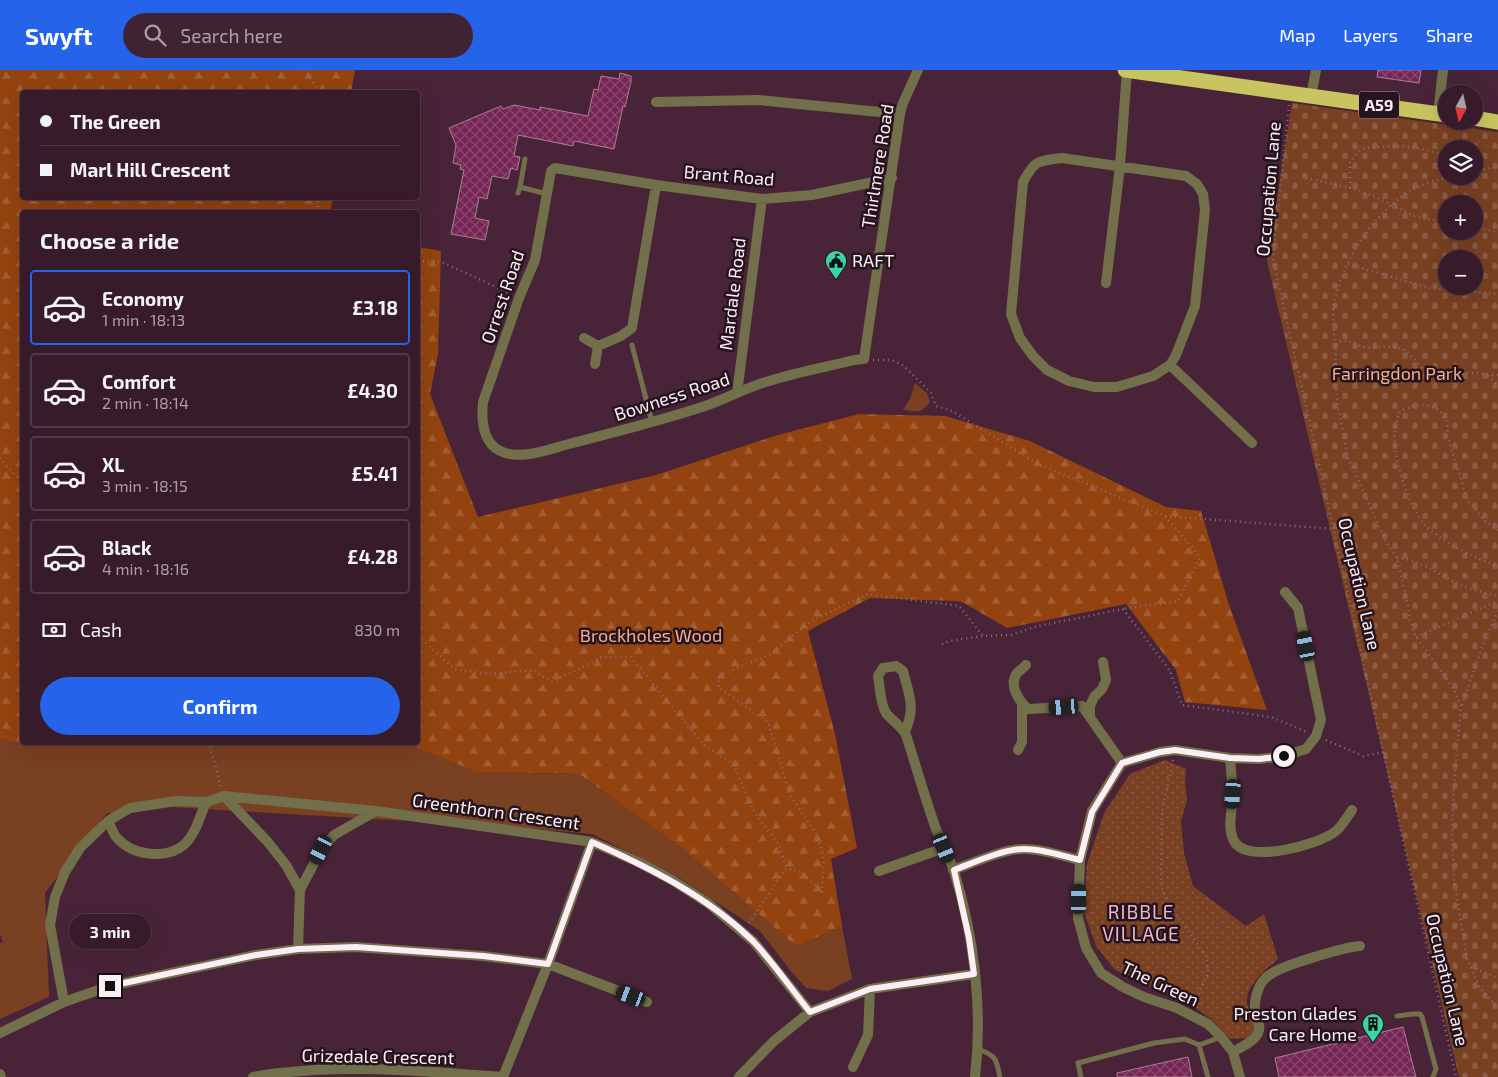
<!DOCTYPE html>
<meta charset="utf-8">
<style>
body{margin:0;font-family:"Exo 2",sans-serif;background:#3e2432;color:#f1f3f6;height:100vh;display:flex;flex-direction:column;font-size:19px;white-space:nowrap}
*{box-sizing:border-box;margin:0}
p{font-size:16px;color:#aaa1a8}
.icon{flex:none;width:28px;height:28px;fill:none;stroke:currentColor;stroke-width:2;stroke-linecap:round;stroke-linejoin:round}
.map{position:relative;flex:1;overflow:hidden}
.details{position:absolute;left:20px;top:140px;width:400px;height:535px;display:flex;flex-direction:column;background:#371b2a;border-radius:5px;box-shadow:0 5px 20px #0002,0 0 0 1px #513947}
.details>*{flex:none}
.guide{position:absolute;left:20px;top:20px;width:400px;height:110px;border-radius:5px;box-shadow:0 5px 20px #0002,0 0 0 1px #513947;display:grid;align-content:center;height:110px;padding:0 20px;background:#371b2a}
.needle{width:32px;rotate:188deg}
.fabs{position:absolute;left:1438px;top:15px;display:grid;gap:10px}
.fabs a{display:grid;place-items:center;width:45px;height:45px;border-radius:50%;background:#371b2a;box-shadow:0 5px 20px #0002,0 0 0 1px #513947;font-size:25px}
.end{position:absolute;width:22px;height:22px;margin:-11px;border:6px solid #fdeef5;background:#111;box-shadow:0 0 0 2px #111}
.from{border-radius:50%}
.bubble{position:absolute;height:35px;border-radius:18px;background:#371b2a;box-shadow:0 5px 20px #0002,0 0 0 1px #513947;font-size:16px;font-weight:700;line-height:35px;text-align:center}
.car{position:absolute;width:15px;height:30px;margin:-15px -8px;border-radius:6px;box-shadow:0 0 4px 1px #0007;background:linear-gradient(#222 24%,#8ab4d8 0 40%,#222 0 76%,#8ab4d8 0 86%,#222 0)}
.guide b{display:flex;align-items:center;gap:18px;height:48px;font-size:19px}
.guide b+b{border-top:1px solid #513947}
.guide i{width:12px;height:12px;background:#f1f3f6}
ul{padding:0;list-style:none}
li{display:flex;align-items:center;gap:15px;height:75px;margin:0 10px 8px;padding:0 10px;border:2px solid #513947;border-radius:5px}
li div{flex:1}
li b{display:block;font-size:19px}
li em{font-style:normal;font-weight:700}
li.current{border-color:#2563eb}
li>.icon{width:45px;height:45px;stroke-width:1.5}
h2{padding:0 20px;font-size:22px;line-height:60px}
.pay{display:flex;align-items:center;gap:12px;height:55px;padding:0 20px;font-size:19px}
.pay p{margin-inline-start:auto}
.cta{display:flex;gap:10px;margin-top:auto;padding:10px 20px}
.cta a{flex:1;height:58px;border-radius:30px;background:#2563eb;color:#fff;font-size:20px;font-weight:700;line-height:58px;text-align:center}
header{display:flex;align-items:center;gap:30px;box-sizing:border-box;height:70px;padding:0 25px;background:#2563eb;color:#fff}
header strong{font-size:24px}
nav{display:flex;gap:28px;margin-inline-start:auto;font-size:18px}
.search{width:350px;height:45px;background:#3e2432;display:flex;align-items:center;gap:12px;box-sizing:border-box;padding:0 18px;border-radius:28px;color:#aaa1a8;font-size:19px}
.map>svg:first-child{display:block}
</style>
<header>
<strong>Swyft</strong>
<div class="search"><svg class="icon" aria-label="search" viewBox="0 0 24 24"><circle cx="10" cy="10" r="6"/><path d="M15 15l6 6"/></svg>Search here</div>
<nav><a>Map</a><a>Layers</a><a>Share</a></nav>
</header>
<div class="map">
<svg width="1498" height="1007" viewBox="0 0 1498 1007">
<defs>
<pattern id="grass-dots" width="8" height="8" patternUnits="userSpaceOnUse" patternTransform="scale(1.25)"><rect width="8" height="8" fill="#794022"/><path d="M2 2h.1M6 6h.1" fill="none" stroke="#8d5c43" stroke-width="1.8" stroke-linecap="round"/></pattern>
<pattern id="forest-firs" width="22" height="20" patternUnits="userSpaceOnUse" patternTransform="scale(1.25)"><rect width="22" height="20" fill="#93430f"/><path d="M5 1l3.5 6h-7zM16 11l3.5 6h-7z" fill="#a35e33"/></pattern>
<pattern id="cemetery-stones" width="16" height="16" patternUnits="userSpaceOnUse" patternTransform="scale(1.25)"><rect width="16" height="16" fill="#794022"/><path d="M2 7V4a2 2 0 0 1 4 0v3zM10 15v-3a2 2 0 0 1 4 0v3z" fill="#8d5c43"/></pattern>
<pattern id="building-cross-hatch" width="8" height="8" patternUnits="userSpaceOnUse" patternTransform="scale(1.25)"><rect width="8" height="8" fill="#762655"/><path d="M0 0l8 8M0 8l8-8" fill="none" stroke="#8a466e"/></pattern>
</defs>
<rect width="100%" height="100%" fill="#492438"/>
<!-- grass -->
<path fill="url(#grass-dots)" d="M1165,690l21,9 -1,13 2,18 -6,21 3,32 9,33 53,40 18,-12 14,45c-13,11 -36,29 -30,48 3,10 6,11 7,23l-8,8 -17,1 -18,-19 -20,-15 -77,-35 -19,-24 -12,-34 3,-48 17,-51 26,-39z"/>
<!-- forest -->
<path fill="url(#forest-firs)" d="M0,0h355l-4,22h-329v106h311l-3,14h-308v530l15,1 -3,3 -34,-7z
M418,177l23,4 -3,103 -8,40 48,123 178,-42 122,-40 81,-21 86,2 85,25 136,66 35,4 28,94 38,105 -82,-8 -9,-32 -50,-66 -119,24 -43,-25 -8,-2 -86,-3 -62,33 27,103 22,114 -26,11 11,67 -45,21 -113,-97 -105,-76 -103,-2 -71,-29 13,-1z"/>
<!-- cemetery -->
<path fill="url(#cemetery-stones)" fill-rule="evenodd" d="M1292,33l206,29v945h-39l-192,-816zM1446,79h28v27h-28zM1446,134h28v27h-28zM1446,189h28v27h-28z"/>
<!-- green -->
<path fill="#794022" d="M915,313l12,10 3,9c-10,12 -12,10 -27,8l7,-11z
M0,669l34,7 3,-4 368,1 71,29 103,2 105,76 113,97 45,-21 10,53 -24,12 -22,-3 -16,-18 -30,-39 -82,-54 -86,-43 -76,-7 -364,-21 -46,8 -61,79 4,104 -49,22v-76l3,-1 -3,-8z"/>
<!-- building -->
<path fill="url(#building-cross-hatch)" stroke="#ab7e95" d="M1378,0h43l-2,13 -42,-6z
M620,3l11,3v6l-6,25 -2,-1 -9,43 -40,-8 -1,5 -55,-11 -4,21 6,1 -3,13 -6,-2 -3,11 -16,-3 -5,23 -8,-2 -4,21 14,3 -4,19 -34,-6 13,-64 -4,-1 1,-4 -8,-2 3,-18 -7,-17 52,-22 2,3 11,-4 26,5v-3l48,9 6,-27 4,1 3,-14 18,3z
M1403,957l13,50h-137l-4,-19z
M1188,987l4,20h-75v-4z"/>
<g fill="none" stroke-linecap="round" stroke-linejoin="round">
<!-- path -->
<path stroke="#8b6e7d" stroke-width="2.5" stroke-dasharray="1 4" stroke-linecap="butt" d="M304,0l16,22
M1289,35l-16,154 183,818
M1474,96l7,3
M1474,101l24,-4
M1306,108l44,10 26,9 38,19 32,7
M1350,118v-26l11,-13c33,-5 53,-4 85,7
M317,142l1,-14
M1474,158l24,4
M418,191l24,1 67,31
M1348,194l81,24 69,6
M1336,275c-3,-17 -5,-37 1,-54 11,-38 38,-78 73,-100 11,-7 27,-10 39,-15
M873,290h18l12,5 28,28 5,13 16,5 86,53 127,52 35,41 -22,44 -55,8
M1498,305c-10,1 -21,-3 -30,-2 -10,0 -21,6 -31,5 -11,-2 -23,-23 -35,-29 -13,-5 -25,1 -38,-2 -11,-2 -18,-12 -28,-2l-1,31 3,30 10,52 38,84 11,16 11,47 2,15 5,15 38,53 8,17 -7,79 -2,51 2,44 13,80 12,28 19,21
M1488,306l10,9
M0,388l22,25
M1165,446l169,13
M1498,460l-13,-9 -17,-20 -21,-66c3,-16 -7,-29 -24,-30 -8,-1 -15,3 -23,6 -2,6 -4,12 -5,18 -4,25 13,76 29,95 14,16 54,36 74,42
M1397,488c23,2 40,15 59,25 13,6 28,10 42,13
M418,566l37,33 34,5 44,-4 19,12 50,-25h29l72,87 31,21 20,47 26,34 6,22
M1416,567l82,-36
M942,574l7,-3 34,-5 28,-1 27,-9 85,-17 47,62 12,34 89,12 36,15
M1462,635l20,-58 16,-36
M1326,670l37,16 21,-4
M209,672l12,45
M1173,690l-11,52 -1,74 6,15 39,55 2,17 -9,19 1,15
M749,853l37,-55 15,4 21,20 2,-31 -6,-25 -28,-41 -22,-73 -50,-35 2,-12 51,-21 40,-33 57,-27 91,12 24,30
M1471,897l27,11"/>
<!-- lane -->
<path stroke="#71704a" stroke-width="5" d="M520,117l5,-28
M518,123l2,-6 27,7
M632,275l20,77
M1397,946l15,-2h8l2,3 14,52 -3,8
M978,979c19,7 18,10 22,28
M1081,1007l-3,-14 76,-20 31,-4 14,6
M1208,1007l-9,-32 22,-8"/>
<!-- street -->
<path stroke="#71704a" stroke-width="10" d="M1311,26l5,-26
M656,32l102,-2 142,14
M1438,44l5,-44
M1062,88l124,18 11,8 6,10 2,16 -10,96 -19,49 -6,10 -17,11 -36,11h-23l-25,-6 -22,-11 -14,-14 -13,-18 -9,-24 12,-132c12,-22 14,-21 39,-24z
M892,108l-80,17 -50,4 -106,-14 -101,-17 -4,3 -1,6 -15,83 -16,38 -36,104c-2,20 0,44 22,51 20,6 45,-4 64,-9 46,-12 91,-23 136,-38 21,-7 42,-19 64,-25 28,-9 57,-14 85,-21l10,-1 36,-245 3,-11 15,-33
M1106,213l14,-117 7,-96
M584,268l14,8
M595,294l3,-18 23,-10 11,-8 24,-143
M1170,295l82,78
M737,323l25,-194
M1026,595c-2,3 -6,5 -9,8 -9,12 2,28 11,36l54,-3 40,57
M1090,646v-10l4,-9 8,-8 4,-9 -3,-18
M905,662c11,-26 4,-36 -2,-61l-7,-5 -13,2 -5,8c2,11 2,27 8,37 5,7 17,14 20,22 10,31 19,63 30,94 6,14 13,27 18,42 20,65 29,138 21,206
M1018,680l4,-8v-39
M1230,688c1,12 2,23 3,35 0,14 -6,32 0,46 10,27 86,6 103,-8 6,-5 11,-14 16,-21
M224,726l43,45 19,24 14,25 -2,59
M108,751c3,5 5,13 9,17 16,18 50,22 68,6 11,-11 15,-28 21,-42
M953,800c20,-7 52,-22 73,-21 17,0 36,7 54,11
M879,801l65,-23
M300,820l21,-40 13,-15 42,-24
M64,932l-14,-77 5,-28 10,-25 15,-24 28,-27 22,-13 46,-7 30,1 18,-6 152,15 216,31 46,20 34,18 36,23 46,39 56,70
M0,963l64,-31 46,-16 146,-31 42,-6 57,-2 128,9 65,8 99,38
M1233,982c8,-5 21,-10 25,-19 4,-8 -2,-15 -3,-22 -1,-6 1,-17 4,-23 1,-4 6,-10 9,-12 11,-10 77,-29 92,-30
M853,997l15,-32 2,-46
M0,1004l1,3
M253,1007c21,-5 41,-5 61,-7 63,-3 125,2 188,7
M503,1007l45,-113 44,-122
M739,1007l35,-36 36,-29 60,-23 104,-15
M1240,1007l-7,-25 -12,-15 -13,-13 -31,-16 -33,-11 -21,-10 -22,-14 -15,-25 -8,-30 2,-58 12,-49 30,-48 38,-11 15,-2 55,8 29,1 25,-3 22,-7 10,-13 5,-16 -23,-112 -13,-16"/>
<!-- highway -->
<path stroke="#c8c560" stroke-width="15" d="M1125,0l321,45
M1474,48l24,4"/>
</g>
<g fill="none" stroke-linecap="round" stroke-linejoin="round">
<!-- route -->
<path stroke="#fdeef5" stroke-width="6" d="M110,916l146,-31 42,-6 58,-2 127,9 65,8 44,-122c58,26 115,54 161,99 19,20 39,49 57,71l60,-23 104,-15 -5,-36 -15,-68c19,-7 51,-22 72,-21 17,0 36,7 54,11l12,-48 30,-49 38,-11 15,-2 55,8 29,1 25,-3"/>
</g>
<!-- icons -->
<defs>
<g id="civic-pin" transform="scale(1.125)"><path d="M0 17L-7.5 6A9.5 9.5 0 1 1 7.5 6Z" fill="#3bd4a4" stroke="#25141d"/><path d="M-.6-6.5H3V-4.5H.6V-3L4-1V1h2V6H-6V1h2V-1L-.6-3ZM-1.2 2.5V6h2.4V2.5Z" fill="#111"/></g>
<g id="building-pin" transform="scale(1.125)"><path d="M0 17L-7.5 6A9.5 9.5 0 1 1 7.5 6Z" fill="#3bd4a4" stroke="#25141d"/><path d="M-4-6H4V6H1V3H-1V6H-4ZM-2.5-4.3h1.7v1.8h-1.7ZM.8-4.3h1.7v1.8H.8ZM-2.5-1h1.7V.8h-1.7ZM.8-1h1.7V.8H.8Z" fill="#111"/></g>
</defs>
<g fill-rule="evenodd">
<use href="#civic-pin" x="836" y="191"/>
<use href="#building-pin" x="1373" y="954"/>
</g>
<g text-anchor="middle" stroke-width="5" stroke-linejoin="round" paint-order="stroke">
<!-- shield labels -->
<rect fill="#25141d" stroke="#bcadb4" stroke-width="1" x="1359" y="21.5" width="40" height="27" rx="4"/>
<g font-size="16" font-weight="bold" fill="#fdeef5">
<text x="1379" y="41">A59</text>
</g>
<!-- street labels -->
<g font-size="18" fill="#fdeef5" stroke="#25141d">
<text transform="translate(878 96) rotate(-81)" y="6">Thirlmere Road</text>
<text transform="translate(729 106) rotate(5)" y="6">Brant Road</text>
<text transform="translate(1269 119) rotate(-85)" y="6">Occupation Lane</text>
<text transform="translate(733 224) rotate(-83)" y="6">Mardale Road</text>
<text transform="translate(503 227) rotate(-71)" y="6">Orrest Road</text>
<text transform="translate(672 327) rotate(-18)" y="6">Bowness Road</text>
<text transform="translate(1359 514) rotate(77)" y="6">Occupation Lane</text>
<text transform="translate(496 742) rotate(8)" y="6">Greenthorn Crescent</text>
<text transform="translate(1447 910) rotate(77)" y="6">Occupation Lane</text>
<text transform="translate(1160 914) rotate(25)" y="6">The Green</text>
<text transform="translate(378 987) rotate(1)" y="6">Grizedale Crescent</text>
</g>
<!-- poi labels -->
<g font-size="18" fill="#fdeef5" stroke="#25141d" text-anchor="start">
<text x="852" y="197">RAFT</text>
<text x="1357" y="950" text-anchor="end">Preston Glades<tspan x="1357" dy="21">Care Home</tspan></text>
</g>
<!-- park labels -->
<g font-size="18" fill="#f4b08e" stroke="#25141d">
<text x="1397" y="310">Farringdon Park</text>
<text x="651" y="572">Brockholes Wood</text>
</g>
<!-- neighbourhood labels -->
<g font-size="19" letter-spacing="1" fill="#e9b9d1" stroke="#25141d">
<text x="1141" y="849">RIBBLE<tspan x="1141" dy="22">VILLAGE</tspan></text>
</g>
</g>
</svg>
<div class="fabs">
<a><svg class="needle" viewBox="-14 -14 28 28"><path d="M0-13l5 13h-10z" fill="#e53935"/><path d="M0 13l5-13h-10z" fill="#aaa1a8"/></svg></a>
<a><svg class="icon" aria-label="layers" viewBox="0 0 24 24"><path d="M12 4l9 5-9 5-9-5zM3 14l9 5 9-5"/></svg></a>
<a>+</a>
<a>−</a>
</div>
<i class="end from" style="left:1284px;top:686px"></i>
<i class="end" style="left:110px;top:916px"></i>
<div class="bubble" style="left:69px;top:844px;width:82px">3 min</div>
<i class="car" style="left:1306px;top:576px;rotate:349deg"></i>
<i class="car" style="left:1064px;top:637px;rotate:266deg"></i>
<i class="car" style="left:1233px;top:724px;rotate:184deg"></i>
<i class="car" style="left:944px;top:778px;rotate:157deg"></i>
<i class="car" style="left:321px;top:780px;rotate:207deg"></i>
<i class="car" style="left:1079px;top:829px;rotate:1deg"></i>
<i class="car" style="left:631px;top:926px;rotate:291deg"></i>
<div class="guide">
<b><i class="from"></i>The Green</b>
<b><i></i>Marl Hill Crescent</b>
</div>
<section class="details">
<h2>Choose a ride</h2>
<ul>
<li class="current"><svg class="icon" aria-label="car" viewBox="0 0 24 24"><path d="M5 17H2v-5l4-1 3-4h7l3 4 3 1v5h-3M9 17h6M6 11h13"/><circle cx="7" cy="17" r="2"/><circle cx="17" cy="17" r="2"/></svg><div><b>Economy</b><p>1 min · 18:13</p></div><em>£3.18</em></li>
<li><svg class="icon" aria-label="car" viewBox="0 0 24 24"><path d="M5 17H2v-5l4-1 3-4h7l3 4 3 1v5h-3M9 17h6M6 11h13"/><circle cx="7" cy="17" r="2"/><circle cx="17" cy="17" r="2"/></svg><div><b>Comfort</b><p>2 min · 18:14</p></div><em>£4.30</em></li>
<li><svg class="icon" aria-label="car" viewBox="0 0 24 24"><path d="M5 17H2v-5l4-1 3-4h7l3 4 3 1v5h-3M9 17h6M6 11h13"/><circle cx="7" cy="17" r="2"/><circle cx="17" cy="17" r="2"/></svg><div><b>XL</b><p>3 min · 18:15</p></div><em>£5.41</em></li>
<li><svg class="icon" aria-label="car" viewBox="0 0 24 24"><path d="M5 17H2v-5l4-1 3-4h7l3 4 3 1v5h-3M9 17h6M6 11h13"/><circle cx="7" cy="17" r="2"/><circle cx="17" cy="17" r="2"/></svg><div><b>Black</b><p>4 min · 18:16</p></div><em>£4.28</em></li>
</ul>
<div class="pay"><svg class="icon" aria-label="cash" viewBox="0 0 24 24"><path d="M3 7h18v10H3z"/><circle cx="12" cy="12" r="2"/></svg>Cash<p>830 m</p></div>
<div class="cta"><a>Confirm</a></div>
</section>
</div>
